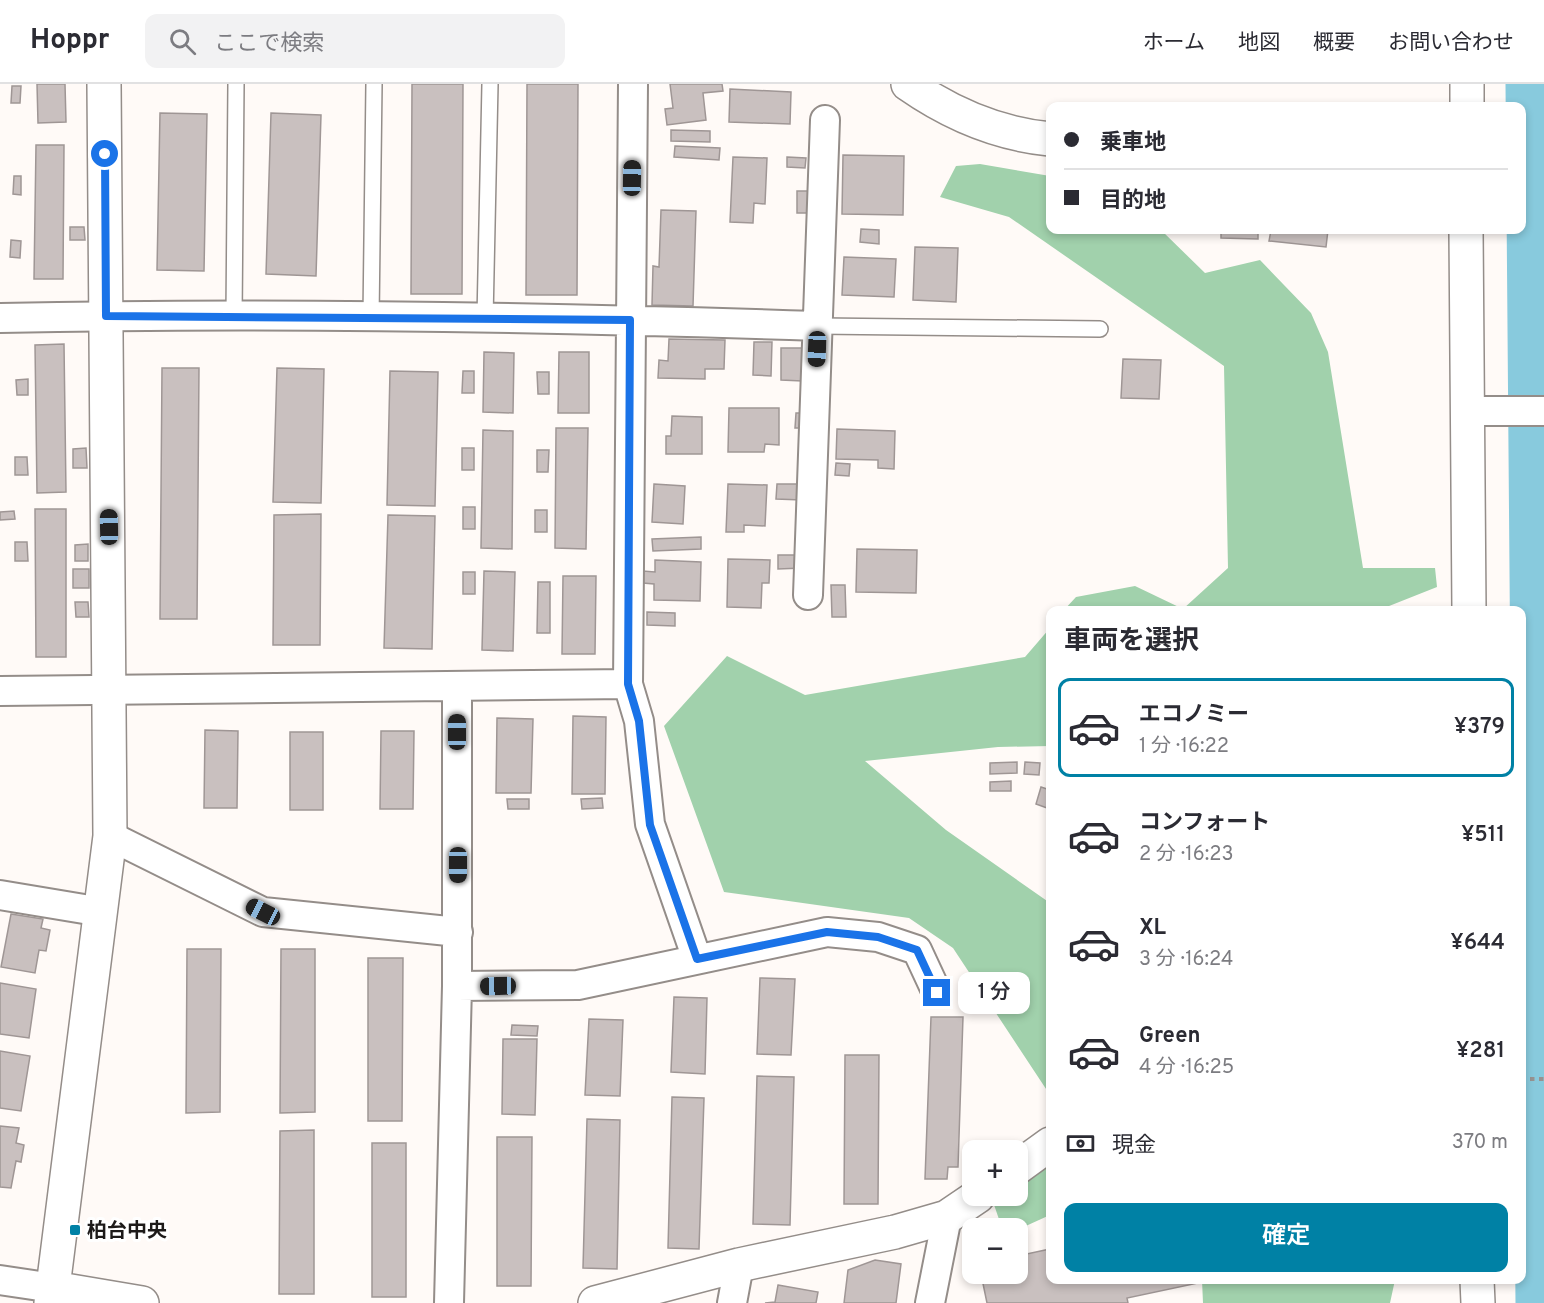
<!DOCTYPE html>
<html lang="ja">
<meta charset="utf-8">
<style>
body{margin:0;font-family:Overpass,"Noto Sans JP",sans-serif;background:#f2f2f3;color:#2b2b33;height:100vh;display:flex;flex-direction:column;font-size:22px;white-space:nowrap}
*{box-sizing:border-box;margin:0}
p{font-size:20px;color:#7c7c81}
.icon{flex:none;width:33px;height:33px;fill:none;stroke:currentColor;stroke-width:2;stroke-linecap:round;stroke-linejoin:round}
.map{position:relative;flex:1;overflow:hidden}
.side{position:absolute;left:1046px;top:522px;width:480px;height:678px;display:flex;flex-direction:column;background:#fff;border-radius:12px;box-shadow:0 3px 9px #0003}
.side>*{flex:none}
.hud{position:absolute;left:1046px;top:18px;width:480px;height:132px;border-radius:12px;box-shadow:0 3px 9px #0003;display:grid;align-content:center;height:132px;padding:0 18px;background:#fff}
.controls{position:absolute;left:962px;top:1056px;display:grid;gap:12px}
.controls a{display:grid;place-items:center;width:66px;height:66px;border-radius:12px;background:#fff;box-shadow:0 3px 9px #0003;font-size:30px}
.end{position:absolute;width:27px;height:27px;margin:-14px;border:8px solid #1a73e8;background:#fff;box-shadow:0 0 0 3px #fff}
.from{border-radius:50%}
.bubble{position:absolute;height:42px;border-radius:12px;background:#fff;box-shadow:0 3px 9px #0003;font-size:20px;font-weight:600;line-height:42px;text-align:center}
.car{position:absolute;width:18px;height:36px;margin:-18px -9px;border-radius:8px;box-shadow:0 0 4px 2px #0007;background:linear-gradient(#222 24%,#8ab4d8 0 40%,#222 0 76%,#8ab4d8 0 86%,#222 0)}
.hud b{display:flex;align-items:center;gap:21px;height:57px;font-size:22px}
.hud b+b{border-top:2px solid #e1e1e2}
.hud i{width:15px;height:15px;background:#2b2b33}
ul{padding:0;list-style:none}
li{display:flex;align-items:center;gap:18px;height:99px;margin:0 12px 9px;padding:0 6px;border:3px solid transparent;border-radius:12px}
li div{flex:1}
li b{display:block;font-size:22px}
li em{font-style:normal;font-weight:600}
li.active{border-color:#0081a5}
li>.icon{width:54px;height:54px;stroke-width:1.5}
h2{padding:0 18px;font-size:27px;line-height:72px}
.pay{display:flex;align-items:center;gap:15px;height:66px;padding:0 18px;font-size:22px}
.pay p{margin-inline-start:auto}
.button{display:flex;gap:12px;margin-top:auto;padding:12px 18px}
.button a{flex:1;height:69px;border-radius:12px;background:#0081a5;color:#fff;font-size:24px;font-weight:600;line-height:69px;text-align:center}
header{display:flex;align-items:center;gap:36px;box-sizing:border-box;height:84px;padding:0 30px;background:#fff;border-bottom:2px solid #e1e1e2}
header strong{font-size:28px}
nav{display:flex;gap:33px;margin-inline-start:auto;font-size:21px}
.search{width:420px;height:54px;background:#f2f2f3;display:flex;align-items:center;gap:15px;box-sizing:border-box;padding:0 21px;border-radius:12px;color:#7c7c81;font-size:22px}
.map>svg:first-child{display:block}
</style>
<header>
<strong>Hoppr</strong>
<div class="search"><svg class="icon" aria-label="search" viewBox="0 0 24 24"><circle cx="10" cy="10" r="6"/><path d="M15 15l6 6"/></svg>ここで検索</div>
<nav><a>ホーム</a><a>地図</a><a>概要</a><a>お問い合わせ</a></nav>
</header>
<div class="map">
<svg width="1544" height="1219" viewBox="0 0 1544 1219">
<rect width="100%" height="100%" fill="#fffaf7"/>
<!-- forest -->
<path fill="#a1d1ac" d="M980,80l70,12v54h111l44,43 55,-13 51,53 17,39 35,216h72l2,19 -58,23h-315l12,-13 59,-11 48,23 45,-41 -4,-202 -215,-149 -69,-20 16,-31z
M1050,544v118l-52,1 -133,14 81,69 104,73v192l-97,-147 -44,-30 -185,-26 -60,-166 63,-70 78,39 220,-38z
M1050,1070v61l-33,15 -15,-2 -11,-32h26v-19z
M1202,1196h193l-5,23h-187z"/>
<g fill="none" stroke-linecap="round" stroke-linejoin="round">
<!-- river -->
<path stroke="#88cadd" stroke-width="51" d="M1531,0l10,1219"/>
</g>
<!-- building -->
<path fill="#c9c0bf" stroke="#9f9695" stroke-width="1.5" d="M37,0h28l1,38 -28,1z
M412,0h51l-1,210h-51z
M527,0h51l-1,211h-51z
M670,0h52l1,7 -20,2 3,27 -39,5 -2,-16 8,-1z
M12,2h9l-1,17h-9z
M730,5l61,3 -1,32 -61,-2z
M160,29l47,1 -3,157 -47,-1z
M271,29l50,2 -5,161 -50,-2z
M671,46l39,1v11l-39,-1z
M36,61h28l-1,134h-29z
M675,62l45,2 -1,12 -45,-3z
M843,71l61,1 -1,59 -61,-1z
M733,73l34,1 -2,46 -11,-1 -1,20 -23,-1z
M787,73l19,1 -1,10 -18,-1z
M14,92h7v19l-8,-1z
M797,107h17v22h-17z
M661,126l35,1 -3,95 -41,-1 1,-39 6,1z
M70,143h14l1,13h-15z
M861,145l18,1v14l-19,-2z
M1221,146h37v9l-37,-1z
M1271,146h57l-2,17 -57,-6z
M11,156l10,1 -1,17 -10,-1z
M915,163l43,1 -2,54 -43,-2z
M844,173l52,2 -2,38 -52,-2z
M669,255l56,1 -1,29h-19v10l-47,-1 1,-18 9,1z
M754,258h18l-1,34 -18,-1z
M64,260l2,148 -29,1 -2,-148z
M781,264h22l-1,33 -21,-1z
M484,268l30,1 -1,60 -30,-1z
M559,268h30v61h-31z
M1123,275l38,1 -2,39 -38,-1z
M162,284h37l-2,251h-37z
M277,284l47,1 -3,134 -48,-1z
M390,287l48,1 -3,134 -48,-1z
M463,287h11v22h-12z
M537,288h12v22h-11z
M28,295v16h-11l-1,-15z
M729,324h50v37l-14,-1 -1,8h-36z
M796,329h12v15h-13z
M672,332l30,1v37h-36v-18h5z
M556,344h32l-2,121 -31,-1z
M837,345l58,2 -1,38 -16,-1v-8l-42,-1z
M483,346l30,1 -1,118 -31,-1z
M86,364l1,20h-14v-19z
M462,364h12v22h-12z
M537,366h12l-1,22h-11z
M15,373h12l1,18h-13z
M836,379l14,1 -1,12 -14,-1z
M654,400l31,2 -2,38 -31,-2z
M728,400l39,1 -2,41 -21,-1v7h-18z
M777,400h25v16l-26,-1z
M463,423h12v22h-12z
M35,425h31v148h-30z
M535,426h12v22h-12z
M14,427l1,8 -15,1v-8z
M321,430l-1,131h-47l1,-130z
M388,431l47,1 -3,133 -48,-1z
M701,453v12l-48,2 -1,-12z
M15,458h12l1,19h-13z
M88,460v17h-13v-16z
M857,465l60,1 -1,43 -60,-1z
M778,471h23l1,13 -24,1z
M728,475l42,1 -1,23h-7l-1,25 -34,-1z
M655,476l46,2 -1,39 -46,-1v-16l-11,-1v-12l12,1z
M73,485h16v19h-16z
M484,487l31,1 -2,79 -31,-1z
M463,488h12v22h-12z
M563,492h33l-1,78h-33z
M538,498h12v51h-13z
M831,501h14l1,32h-14z
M75,518h13l1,15h-13z
M647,528l28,1v13l-28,-1z
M573,632l33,1 -1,77h-33z
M497,634l36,1 -2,74h-35z
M205,646l33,1 -1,77h-33z
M381,647h33l-1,78h-33z
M290,648h33v78h-33z
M1017,678v11l-27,1v-11z
M1025,678l15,1 -1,12 -15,-1z
M1011,697v10h-21v-9z
M1041,703l9,3 -3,18 -11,-4z
M602,714l1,10 -21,1 -1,-10z
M507,715h22v10h-21z
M11,830l32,5 -2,9 9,2 -4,21 -7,-1 -4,23 -34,-6z
M187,865h34l-1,163 -34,1z
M281,865h34v163l-35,1z
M368,874h35l-1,163h-34z
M760,894l35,1 -4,76 -34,-1z
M0,899l36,6 -7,49 -29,-4z
M674,913l33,1 -2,76 -34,-2z
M931,933h32l-5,150h-10l-1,12h-22z
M589,935l34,1 -3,76 -35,-1z
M512,941l26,1 -1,10 -26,-1z
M503,955h34l-2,76 -33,-1z
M0,967l30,5 -9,55 -21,-3z
M845,971h34l-1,149h-34z
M757,992l37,1 -4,148 -37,-1z
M672,1013l32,1 -5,151 -31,-1z
M587,1035l33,1 -3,149 -34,-1z
M0,1042l19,2 -3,15 8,2 -3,17 -5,-1 -5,27 -11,-1z
M314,1046v164h-35l1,-163z
M497,1053h35l-1,149h-34z
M372,1059h34v154h-34z
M1050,1165v31h147l1,3 -71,15 1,5h-141l-6,-29h36v-18z
M875,1176l26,4 -5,39h-52l4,-33z
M778,1201l40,7 -2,11h-51l10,-1z"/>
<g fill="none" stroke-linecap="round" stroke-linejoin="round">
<!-- service casing -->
<g stroke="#948d89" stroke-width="18">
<path id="service" d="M234,233l2,-233
M371,234l3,-234
M485,235l5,-235
M818,242l282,3"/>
</g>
<!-- minor casing -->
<g stroke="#948d89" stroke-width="32">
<path id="minor" d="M633,0l-5,600 11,37 11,103 47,135
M0,234c272,-6 546,-1 818,8
M1466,327h78
M808,511l17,-475
M0,607l628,-7
M110,752l153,76 195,20
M0,811l102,17
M457,902l121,-1 249,-53 51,5 39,13 20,43
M0,1196l53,8
M449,1219l8,-317v-298
M732,1219l7,-38
M930,1219l17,-86"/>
</g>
<!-- tertiary casing -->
<g stroke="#948d89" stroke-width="36">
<path id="tertiary" d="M908,0c43,30 90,50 142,55
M1467,0v22
M1466,146l3,380
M1017,1084l33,-24
M1477,1196l1,23
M53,1204l89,15
M51,1219l59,-467 -6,-752
M595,1219l144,-38 156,-33 52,-15 31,-21"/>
</g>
<!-- path -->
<path stroke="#979391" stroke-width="4" stroke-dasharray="4.5 4.5" stroke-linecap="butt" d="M1521,995h23"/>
<!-- service -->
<use href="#service" stroke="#fff" stroke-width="15"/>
<!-- minor -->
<use href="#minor" stroke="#fff" stroke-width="28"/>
<!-- tertiary -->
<use href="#tertiary" stroke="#fff" stroke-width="33"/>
</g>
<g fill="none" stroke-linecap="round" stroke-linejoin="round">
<!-- route -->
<path stroke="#1a73e8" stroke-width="8" d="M105,70l1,162 524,4 -2,364 11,37 11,104 47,134 130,-27 51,5 39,13 20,43"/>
</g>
<!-- markers -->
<rect fill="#0081a5" stroke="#fff" stroke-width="2" x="69" y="1140" width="12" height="12" rx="3"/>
<g text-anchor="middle" stroke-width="6" stroke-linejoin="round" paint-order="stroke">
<!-- poi labels -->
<g font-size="20" font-weight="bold" fill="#1d1a19" stroke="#fff" text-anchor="start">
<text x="87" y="1153">柏台中央</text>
</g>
</g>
</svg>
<div class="controls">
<a>+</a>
<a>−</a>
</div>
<i class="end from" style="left:105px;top:70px"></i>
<i class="end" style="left:937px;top:909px"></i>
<div class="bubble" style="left:958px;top:888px;width:72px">1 分</div>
<i class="car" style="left:632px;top:94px;rotate:1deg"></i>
<i class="car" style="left:817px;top:265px;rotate:182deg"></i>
<i class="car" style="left:109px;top:443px;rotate:359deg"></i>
<i class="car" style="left:457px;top:648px;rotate:0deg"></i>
<i class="car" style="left:458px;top:781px;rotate:180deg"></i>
<i class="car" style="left:263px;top:828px;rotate:297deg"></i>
<i class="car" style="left:498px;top:902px;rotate:269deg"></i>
<div class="hud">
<b><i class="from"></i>乗車地</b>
<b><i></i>目的地</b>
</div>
<section class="side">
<h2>車両を選択</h2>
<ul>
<li class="active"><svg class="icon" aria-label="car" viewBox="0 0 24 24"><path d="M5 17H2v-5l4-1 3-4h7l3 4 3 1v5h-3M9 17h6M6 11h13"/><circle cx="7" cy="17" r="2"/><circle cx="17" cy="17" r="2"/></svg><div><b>エコノミー</b><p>1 分 · 16:22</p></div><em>¥379</em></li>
<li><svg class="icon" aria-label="car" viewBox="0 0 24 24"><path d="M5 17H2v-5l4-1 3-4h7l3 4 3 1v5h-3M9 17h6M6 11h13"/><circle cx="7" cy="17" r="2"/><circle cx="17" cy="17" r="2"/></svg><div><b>コンフォート</b><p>2 分 · 16:23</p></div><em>¥511</em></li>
<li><svg class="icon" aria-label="car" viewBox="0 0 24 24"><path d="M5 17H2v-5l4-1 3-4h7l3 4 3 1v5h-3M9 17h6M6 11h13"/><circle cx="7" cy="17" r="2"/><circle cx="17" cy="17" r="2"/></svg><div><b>XL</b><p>3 分 · 16:24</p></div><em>¥644</em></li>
<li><svg class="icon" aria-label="car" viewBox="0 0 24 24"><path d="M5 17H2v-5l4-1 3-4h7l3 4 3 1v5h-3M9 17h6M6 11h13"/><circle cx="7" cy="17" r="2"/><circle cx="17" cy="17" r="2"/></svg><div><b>Green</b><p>4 分 · 16:25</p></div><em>¥281</em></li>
</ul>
<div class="pay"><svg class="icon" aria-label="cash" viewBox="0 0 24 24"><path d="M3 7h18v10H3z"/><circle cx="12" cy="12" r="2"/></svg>現金<p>370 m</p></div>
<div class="button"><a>確定</a></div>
</section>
</div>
